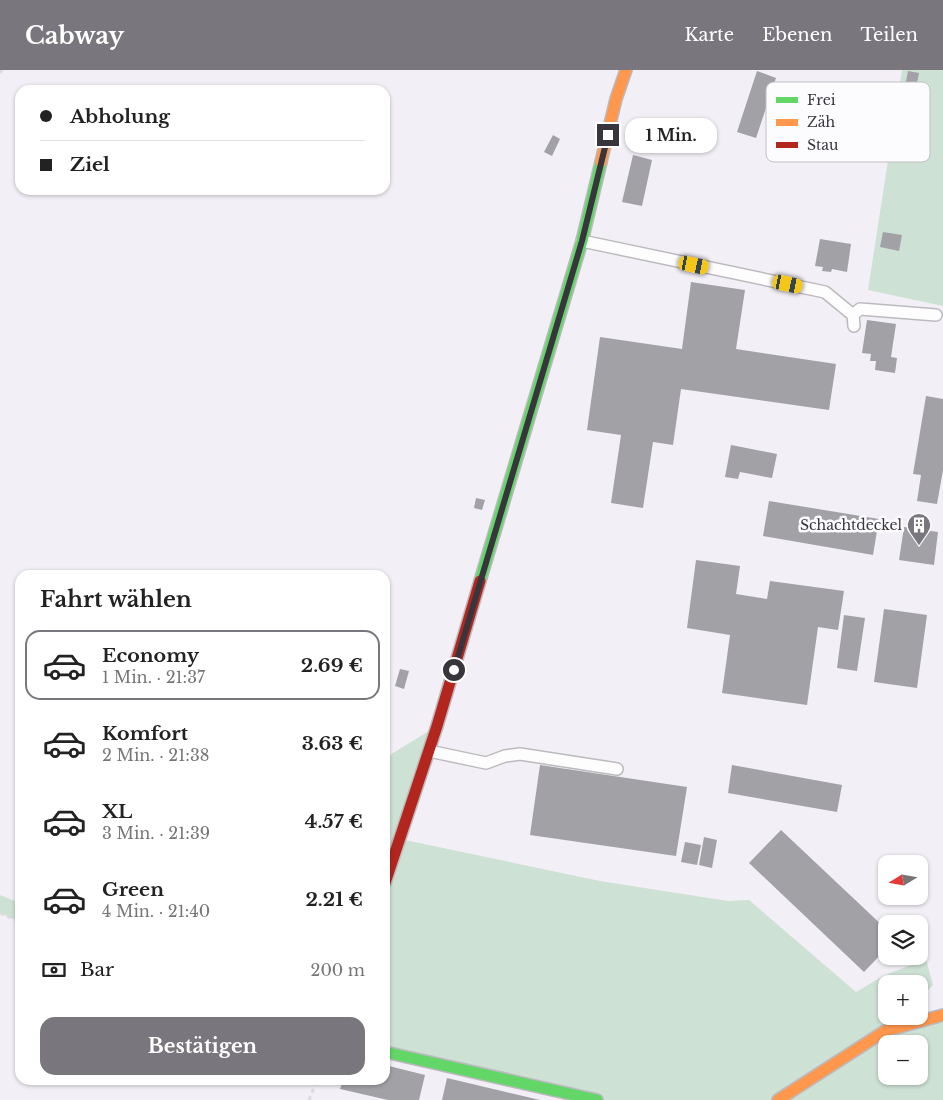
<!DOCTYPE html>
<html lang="de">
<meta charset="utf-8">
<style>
body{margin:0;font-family:"Libre Baskerville",serif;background:#f2f2f2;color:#222;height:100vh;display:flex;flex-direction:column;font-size:19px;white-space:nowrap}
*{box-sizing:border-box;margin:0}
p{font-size:16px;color:#767676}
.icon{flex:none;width:28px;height:28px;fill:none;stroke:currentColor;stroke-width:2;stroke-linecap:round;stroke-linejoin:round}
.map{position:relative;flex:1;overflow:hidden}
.side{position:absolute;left:15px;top:500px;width:375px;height:515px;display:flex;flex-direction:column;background:#fff;border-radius:15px;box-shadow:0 1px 4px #0004}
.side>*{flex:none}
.top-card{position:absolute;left:15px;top:15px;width:375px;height:110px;border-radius:15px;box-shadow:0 1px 4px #0004;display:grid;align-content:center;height:110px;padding:0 25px;background:#fff}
.needle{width:32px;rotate:259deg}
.buttons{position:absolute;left:878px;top:785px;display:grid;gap:10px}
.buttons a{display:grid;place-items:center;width:50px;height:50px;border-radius:10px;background:#fff;box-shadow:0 1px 4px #0004;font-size:25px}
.end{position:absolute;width:22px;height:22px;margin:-11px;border:6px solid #38363c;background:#fff;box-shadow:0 0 0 2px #fff}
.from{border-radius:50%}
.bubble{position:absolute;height:35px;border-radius:15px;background:#fff;box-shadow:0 1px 4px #0004;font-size:16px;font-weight:700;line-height:35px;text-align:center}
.car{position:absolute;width:15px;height:30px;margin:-15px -8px;border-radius:6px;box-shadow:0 0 4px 1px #0007;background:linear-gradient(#f5c518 24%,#345 0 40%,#f5c518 0 76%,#345 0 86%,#f5c518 0)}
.top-card b{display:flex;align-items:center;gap:18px;height:48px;font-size:19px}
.top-card b+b{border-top:1px solid #e0e0e0}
.top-card i{width:12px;height:12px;background:#222}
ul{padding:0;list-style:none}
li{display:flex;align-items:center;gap:15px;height:70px;margin:0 10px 8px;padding:0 15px;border:2px solid transparent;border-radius:15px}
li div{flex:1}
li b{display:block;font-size:19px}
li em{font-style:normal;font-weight:700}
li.current{border-color:#79777d}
li>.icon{width:45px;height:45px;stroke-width:1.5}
h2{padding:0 25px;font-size:22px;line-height:60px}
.pay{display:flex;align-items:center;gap:12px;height:55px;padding:0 25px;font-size:19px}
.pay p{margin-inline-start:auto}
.button{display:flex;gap:10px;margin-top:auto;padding:10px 25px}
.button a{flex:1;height:58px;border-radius:15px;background:#79777d;color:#fff;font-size:20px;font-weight:700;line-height:58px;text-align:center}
header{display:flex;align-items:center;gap:30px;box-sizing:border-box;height:70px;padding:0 25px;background:#79777d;color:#fff}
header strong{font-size:24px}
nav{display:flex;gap:28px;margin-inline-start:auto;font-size:18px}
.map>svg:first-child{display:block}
</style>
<header>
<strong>Cabway</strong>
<nav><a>Karte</a><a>Ebenen</a><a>Teilen</a></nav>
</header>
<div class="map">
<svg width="943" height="1030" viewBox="0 0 943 1030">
<rect width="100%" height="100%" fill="#f2f0f6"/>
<!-- green -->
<path fill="#cde1d4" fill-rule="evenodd" d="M902,0h41v236l-75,-16z
M437,656l-37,113 200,42 128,20 21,-1 107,92 27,-16 43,-17 7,26 -14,14v-15h-33v32l57,-1v85h-346l-212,-48v-294zM886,974h33v32h-33z
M0,825l20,8v19l-20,-9z"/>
<!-- building -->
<path fill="#a1a1a6" d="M757,1l19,7 -20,60 -19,-6z
M908,1l11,2 -3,15 -11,-2z
M553,65l7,4 -8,17 -8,-4z
M633,85l19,5 -10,46 -20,-4z
M883,162l19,3 -3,16 -19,-4z
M820,169l31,5 -4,28 -15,-3 -1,3 -9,-1 1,-4 -8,-1z
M691,212l54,8 -9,59 100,15 -7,46 -148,-21 -8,56 -20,-3 -10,66 -32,-5 10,-68 -34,-5 13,-93 82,12z
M867,250l29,4 -5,33 6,1 -2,15 -20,-3 1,-9h-6l1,-7 -9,-1z
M926,326l17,3v71l-6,34 -20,-3 4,-26 -8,-1z
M731,375l46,9 -5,24 -32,-6 -2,7 -13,-2z
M476,428l9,2 -3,10 -8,-2z
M769,431l110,18 -6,36 -110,-19z
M904,457l34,5 -4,33 -35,-5z
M696,490l44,6 -4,28 31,5 3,-18 74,10 -6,39 -20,-3 -11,78 -85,-12 8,-58 -43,-7z
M884,539l43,6 -10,73 -43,-6z
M844,545l21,3 -8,53 -20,-3z
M400,599l9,2 -5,18 -9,-3z
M540,695l147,22 -11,69 -146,-21z
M732,695l110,20 -5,27 -109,-19z
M781,760l105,99v20l-22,23 -115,-109z
M704,767l13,3 -5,28 -13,-3z
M685,772l16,3 -4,20 -16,-3z
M385,995l40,10 -6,25h-31l-48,-11 3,-9h42z
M447,1008l93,22h-98z"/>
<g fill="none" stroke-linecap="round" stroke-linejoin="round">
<!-- lane casing -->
<g stroke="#bcbabf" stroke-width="14">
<path id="lane" d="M582,171l243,51 28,23 1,11
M853,245l7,-6 76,6
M429,681l57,12 19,-7 15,-2 97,15"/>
</g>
<!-- fast casing -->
<g stroke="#bcbabf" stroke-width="14">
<path id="fast" d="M480,511l102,-340 19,-79
M385,982l212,48"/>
</g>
<!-- slow casing -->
<g stroke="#bcbabf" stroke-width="14">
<path id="slow" d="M601,92l15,-63 10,-29
M778,1030l107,-69 58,-16"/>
</g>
<!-- jam casing -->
<g stroke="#bcbabf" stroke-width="14">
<path id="jam" d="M385,813l52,-157 43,-145"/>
</g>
<!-- path -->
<path stroke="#dbdadc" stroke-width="3" stroke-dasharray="4 4" stroke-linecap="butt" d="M0,3l2,-3
M0,843l20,9
M309,1030l8,-20"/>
<!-- lane -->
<use href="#lane" stroke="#fdfdfe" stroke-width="11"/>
<!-- fast -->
<use href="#fast" stroke="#63d668" stroke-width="11"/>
<!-- slow -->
<use href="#slow" stroke="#ff974d" stroke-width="11"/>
<!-- jam -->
<use href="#jam" stroke="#b3261e" stroke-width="11"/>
</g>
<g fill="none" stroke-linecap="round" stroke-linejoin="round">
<!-- route -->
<path stroke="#38363c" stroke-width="6" d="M454,600l128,-429 26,-106"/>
</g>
<!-- icons -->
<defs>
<g id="building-pin" transform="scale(1.25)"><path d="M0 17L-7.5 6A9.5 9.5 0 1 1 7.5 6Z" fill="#79777d" stroke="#fcfbfe"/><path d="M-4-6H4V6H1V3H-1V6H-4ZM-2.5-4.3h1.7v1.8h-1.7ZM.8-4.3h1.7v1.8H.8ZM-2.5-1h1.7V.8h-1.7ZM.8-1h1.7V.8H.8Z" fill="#fff"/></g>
</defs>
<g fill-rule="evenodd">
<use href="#building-pin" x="919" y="455"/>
</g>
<g text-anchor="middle" stroke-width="5" stroke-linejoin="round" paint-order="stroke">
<!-- poi labels -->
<g font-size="14" fill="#38363c" stroke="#fcfbfe" text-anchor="end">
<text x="902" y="460">Schachtdeckel</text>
</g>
</g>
<!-- legend -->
<rect x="766" y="12" width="164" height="80" rx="8" fill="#fcfbfe" stroke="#c1c0c4" stroke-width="1"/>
<rect x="776" y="27" width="22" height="6" fill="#63d668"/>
<rect x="776" y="49" width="22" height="7" fill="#ff974d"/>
<rect x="776" y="72" width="22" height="6" fill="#b3261e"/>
<g font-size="14" fill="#38363c">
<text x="807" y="35">Frei</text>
<text x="807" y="57">Zäh</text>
<text x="807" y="80">Stau</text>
</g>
</svg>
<div class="buttons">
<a><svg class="needle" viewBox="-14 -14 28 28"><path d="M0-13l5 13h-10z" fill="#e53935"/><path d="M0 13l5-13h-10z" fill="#767676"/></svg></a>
<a><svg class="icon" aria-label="layers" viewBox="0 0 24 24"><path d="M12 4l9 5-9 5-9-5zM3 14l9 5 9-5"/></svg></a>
<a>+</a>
<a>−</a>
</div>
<i class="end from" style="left:454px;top:600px"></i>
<i class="end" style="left:608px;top:65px"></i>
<div class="bubble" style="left:625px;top:48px;width:92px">1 Min.</div>
<i class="car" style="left:694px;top:195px;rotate:102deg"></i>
<i class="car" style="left:788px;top:214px;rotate:102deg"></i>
<div class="top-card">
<b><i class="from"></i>Abholung</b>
<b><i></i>Ziel</b>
</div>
<section class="side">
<h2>Fahrt wählen</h2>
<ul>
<li class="current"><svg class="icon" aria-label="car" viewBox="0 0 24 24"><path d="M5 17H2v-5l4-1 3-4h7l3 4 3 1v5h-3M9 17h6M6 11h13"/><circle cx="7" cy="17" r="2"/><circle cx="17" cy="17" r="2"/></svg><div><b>Economy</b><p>1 Min. · 21:37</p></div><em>2.69 €</em></li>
<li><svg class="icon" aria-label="car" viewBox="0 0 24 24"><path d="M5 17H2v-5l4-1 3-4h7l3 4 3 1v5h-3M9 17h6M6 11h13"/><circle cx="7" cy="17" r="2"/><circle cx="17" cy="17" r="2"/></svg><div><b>Komfort</b><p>2 Min. · 21:38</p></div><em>3.63 €</em></li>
<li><svg class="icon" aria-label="car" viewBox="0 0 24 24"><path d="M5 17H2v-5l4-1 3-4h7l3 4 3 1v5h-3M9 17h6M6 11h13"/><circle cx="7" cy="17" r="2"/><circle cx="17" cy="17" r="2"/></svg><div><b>XL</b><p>3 Min. · 21:39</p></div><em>4.57 €</em></li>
<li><svg class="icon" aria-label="car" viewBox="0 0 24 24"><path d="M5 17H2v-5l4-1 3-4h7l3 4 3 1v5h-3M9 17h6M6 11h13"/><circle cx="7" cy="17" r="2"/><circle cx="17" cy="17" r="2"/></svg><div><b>Green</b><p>4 Min. · 21:40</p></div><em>2.21 €</em></li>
</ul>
<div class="pay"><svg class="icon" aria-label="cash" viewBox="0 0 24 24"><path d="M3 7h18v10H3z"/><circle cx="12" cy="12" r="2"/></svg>Bar<p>200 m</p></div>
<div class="button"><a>Bestätigen</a></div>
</section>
</div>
